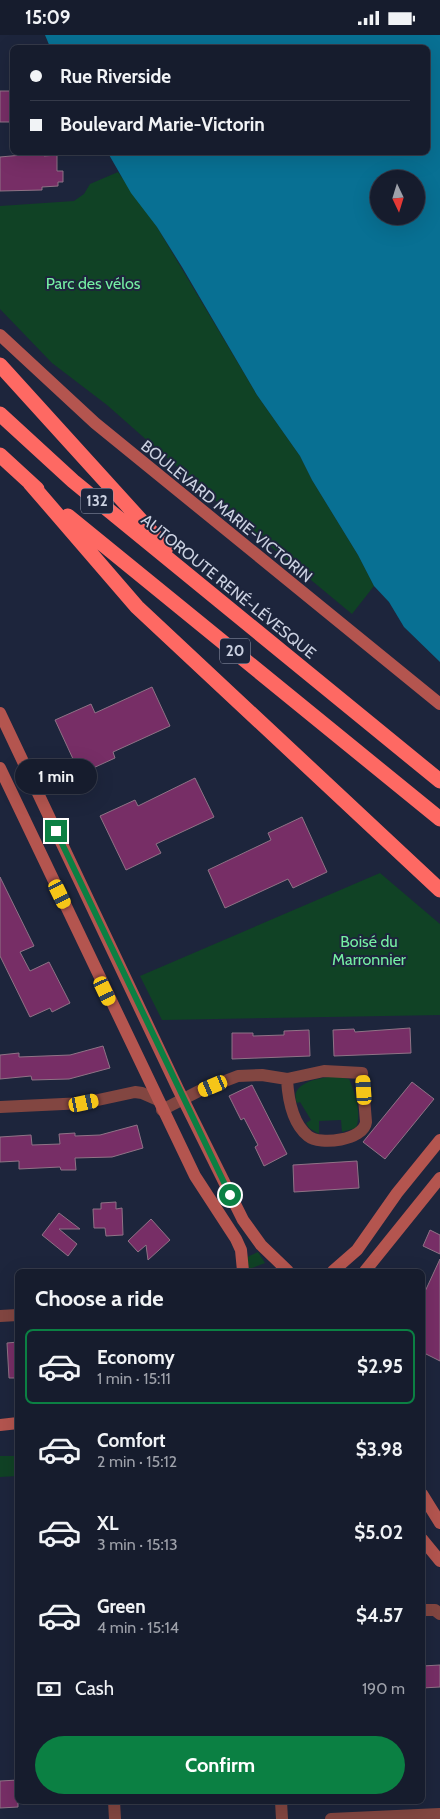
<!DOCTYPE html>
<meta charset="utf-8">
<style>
body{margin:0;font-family:Cabin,sans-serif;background:#232939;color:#f1f3f6;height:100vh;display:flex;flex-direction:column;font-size:19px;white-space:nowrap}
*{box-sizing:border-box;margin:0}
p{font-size:16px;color:#9ea1aa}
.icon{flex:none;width:28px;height:28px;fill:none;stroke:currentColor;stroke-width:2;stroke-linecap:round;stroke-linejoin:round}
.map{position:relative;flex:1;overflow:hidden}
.details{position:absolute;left:15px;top:1234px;width:410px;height:535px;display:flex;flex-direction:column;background:#161c2d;border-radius:8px;box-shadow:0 5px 20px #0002,0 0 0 1px #353a49}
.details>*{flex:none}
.banner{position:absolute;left:10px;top:10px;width:420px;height:110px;border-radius:8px;box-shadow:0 5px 20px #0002,0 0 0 1px #353a49;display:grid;align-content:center;height:110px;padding:0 20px;background:#161c2d}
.needle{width:32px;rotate:176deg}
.tools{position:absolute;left:370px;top:135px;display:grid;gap:10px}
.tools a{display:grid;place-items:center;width:55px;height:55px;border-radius:50%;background:#161c2d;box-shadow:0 5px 20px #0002,0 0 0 1px #353a49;font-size:25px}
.end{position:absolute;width:22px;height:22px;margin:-11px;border:6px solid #0b8043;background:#fff;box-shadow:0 0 0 2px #fff}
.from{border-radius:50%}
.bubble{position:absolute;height:35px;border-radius:18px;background:#161c2d;box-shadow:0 5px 20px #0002,0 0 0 1px #353a49;font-size:16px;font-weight:700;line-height:35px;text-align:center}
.car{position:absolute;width:15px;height:30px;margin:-15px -8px;border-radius:6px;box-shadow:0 0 4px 1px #0007;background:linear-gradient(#f5c518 24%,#345 0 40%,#f5c518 0 76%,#345 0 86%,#f5c518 0)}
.banner b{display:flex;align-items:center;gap:18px;height:48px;font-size:19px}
.banner b+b{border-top:1px solid #353a49}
.banner i{width:12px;height:12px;background:#f1f3f6}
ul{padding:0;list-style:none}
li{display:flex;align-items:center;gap:15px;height:75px;margin:0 10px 8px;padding:0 10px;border:2px solid transparent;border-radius:8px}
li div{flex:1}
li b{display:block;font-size:19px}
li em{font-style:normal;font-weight:700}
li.current{border-color:#0b8043}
li>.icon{width:45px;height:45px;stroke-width:1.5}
h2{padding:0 20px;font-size:22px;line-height:60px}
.pay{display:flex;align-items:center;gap:12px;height:55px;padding:0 20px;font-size:19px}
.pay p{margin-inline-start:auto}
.cta{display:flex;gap:10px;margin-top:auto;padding:10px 20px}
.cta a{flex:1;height:58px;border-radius:30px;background:#0b8043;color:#fff;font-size:20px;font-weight:700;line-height:58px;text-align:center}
.status{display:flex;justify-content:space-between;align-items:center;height:35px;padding:0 25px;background:#161c2d;direction:ltr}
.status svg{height:14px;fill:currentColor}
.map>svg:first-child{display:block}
</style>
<div class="status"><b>15:09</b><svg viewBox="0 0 49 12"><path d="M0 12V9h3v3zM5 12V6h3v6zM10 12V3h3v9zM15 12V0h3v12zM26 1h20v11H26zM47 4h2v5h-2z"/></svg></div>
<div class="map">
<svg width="440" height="1784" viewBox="0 0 440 1784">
<rect width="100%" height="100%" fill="#1d253c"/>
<!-- green -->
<path fill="#104225" d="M118,137l39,55 100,168 43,61 12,24 46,75 16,31 -22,28 -134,-111 -111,-98 -55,-42 -52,-54v-103l74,-5 10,-7 6,-10z
M380,838l60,51v91l-278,5 -22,-44z
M335,1041l14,3c6,14 13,34 7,49l-14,4 -1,-12 -22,1v13l-10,-6 -3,-5 5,-3 -11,-18 -3,1c-9,-21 24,-25 38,-27z
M258,1217l7,11 -16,6 -2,-12z
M0,1421h17v20l-17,1z"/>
<!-- water -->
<path fill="#087093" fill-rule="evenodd" d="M45,0h395v627l-36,-35 -15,-25 -15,-16 -16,-31 -46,-75 -12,-24 -43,-61 -75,-128 -25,-40 -26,-34 -23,-40h320v-106h-378zM379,144h37v37h-37z"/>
<!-- building -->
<path fill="#772e66" stroke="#8f7386" d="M0,56h12v31h-12z
M44,118v3l13,-1v16h6v11h-5v4l-16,1v3l-42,1v-34z
M152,652l18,39 -57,26 2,6 -35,16 -25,-54 36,-16 4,9z
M195,743l19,39 -58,27 5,9 -35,17 -26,-54 35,-16 3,6z
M302,782l25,55 -34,16 -5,-9 -63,29 -17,-38 63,-30 -3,-7z
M0,842l34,69 -14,6 10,19 19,-9 21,41 -18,9 -2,-4 -20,9 -30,-61z
M410,993l1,25 -77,3 -1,-26 21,-1 1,3z
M309,995l1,26 -78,3v-26h21v3l31,-1v-4z
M103,1011l7,22 -41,11 -37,1 -1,-4 -31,3v-24l19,-2v4l51,-2z
M412,1047l22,17 -49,60 -22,-17z
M252,1050l35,69 -23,12 -9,-19 3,-2 -14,-27 -3,2 -12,-24z
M137,1090l6,23 -31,9 -37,1 1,12h-15l-1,-3 -41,2v-8l-19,1v-25l31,-2 1,10 28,-1 -1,-10 16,-1v3l25,-1z
M357,1126l2,27 -65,4 -1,-27z
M116,1167v7l6,-1 1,27 -17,1 -1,-8h-11l-1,-19h8v-6z
M59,1178l21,16h-21l18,15 -9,12 -26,-21z
M151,1184l19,21 -22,20 -2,-15 -8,7 -10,-11z
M430,1195l10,5v19l-17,-8z
M440,1224v102l-18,-9v-54z
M18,1307v36h-9l-2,-35z
M440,1630v22l-18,1v-22z
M18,1745v27l-18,1v-27z"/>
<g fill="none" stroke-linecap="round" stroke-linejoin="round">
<!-- street -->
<path stroke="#824641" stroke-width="12" d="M0,1072l84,-4 51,-11 7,1 16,7
M162,1075l37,-19 39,-15 24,-1 25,4 37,-8 38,2 4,49c-2,18 -46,24 -58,14 -16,-13 -20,-38 -21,-57
M0,1281l18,-1
M422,1575h13l5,4
M114,1766l1,18
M281,1766l1,18
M331,1784l109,-5"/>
<!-- secondary -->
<path stroke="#b4554f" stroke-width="12" d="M0,300l95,88 345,281
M0,678l178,376 65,131 18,25 27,26
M0,733l195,408 41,63 5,11 2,21
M333,1236l24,-21 40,-57 43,-53
M365,1236l75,-93
M0,1390l18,-2
M422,1459l18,29
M422,1504l18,22"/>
<!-- highway -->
<path stroke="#fe6963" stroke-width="15" d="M0,330l166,183
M0,379l73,67 367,300
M0,420l37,34
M30,448l107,124 303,283
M68,481l372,303"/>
</g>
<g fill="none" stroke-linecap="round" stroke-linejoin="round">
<!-- route -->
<path stroke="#0b8043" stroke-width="6" d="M56,796l174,364"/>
</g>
<g text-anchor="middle" stroke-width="4" stroke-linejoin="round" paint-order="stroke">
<!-- shield labels -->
<g fill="#1d253c" stroke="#979db0" stroke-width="1">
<rect x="81" y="453.5" width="32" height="25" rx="4"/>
<rect x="220" y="603.5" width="30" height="25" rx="4"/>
</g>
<g font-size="15" font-weight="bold" fill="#cbd1e1">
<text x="97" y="471">132</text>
<text x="235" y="621">20</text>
</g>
<!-- park labels -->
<g font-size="16" fill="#75efa3" stroke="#1d253c">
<text x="93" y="254">Parc des vélos</text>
<text x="369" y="912">Boisé du<tspan x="369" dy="18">Marronnier</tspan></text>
</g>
<!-- street labels -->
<g font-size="16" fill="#cbd1e1" stroke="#1d253c">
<text transform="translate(227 476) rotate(39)" y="6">BOULEVARD MARIE-VICTORIN</text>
<text transform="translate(229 551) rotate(39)" y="6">AUTOROUTE RENÉ-LÉVESQUE</text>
</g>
</g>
</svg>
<div class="tools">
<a><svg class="needle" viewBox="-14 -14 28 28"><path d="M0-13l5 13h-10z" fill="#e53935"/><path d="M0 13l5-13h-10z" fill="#9ea1aa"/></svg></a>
</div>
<i class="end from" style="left:230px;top:1160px"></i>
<i class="end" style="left:56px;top:796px"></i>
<div class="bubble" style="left:15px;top:724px;width:82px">1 min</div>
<i class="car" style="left:60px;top:859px;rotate:154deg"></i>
<i class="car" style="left:105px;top:956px;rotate:155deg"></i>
<i class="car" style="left:213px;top:1051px;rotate:247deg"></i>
<i class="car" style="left:364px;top:1055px;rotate:356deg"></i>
<i class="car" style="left:84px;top:1068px;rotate:78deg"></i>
<div class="banner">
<b><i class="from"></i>Rue Riverside</b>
<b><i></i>Boulevard Marie-Victorin</b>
</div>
<section class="details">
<h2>Choose a ride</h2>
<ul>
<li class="current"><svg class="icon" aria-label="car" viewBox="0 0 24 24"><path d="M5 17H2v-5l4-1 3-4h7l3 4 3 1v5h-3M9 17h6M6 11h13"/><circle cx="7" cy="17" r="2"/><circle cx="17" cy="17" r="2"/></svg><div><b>Economy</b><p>1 min · 15:11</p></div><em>$2.95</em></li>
<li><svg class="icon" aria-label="car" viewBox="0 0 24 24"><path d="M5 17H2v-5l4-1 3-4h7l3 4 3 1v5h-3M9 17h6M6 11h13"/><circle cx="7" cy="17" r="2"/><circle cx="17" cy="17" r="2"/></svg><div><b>Comfort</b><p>2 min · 15:12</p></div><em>$3.98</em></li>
<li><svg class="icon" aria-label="car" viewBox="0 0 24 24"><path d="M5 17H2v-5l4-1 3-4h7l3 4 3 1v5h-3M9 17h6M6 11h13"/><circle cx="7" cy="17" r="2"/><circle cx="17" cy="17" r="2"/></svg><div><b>XL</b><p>3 min · 15:13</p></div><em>$5.02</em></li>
<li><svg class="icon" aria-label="car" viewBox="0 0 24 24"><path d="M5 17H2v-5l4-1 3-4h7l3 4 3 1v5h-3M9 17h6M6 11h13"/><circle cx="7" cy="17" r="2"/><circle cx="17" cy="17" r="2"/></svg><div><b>Green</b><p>4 min · 15:14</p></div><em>$4.57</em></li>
</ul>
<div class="pay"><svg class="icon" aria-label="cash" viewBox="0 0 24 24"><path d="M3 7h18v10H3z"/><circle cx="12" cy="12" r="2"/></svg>Cash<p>190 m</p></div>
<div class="cta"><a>Confirm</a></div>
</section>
</div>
